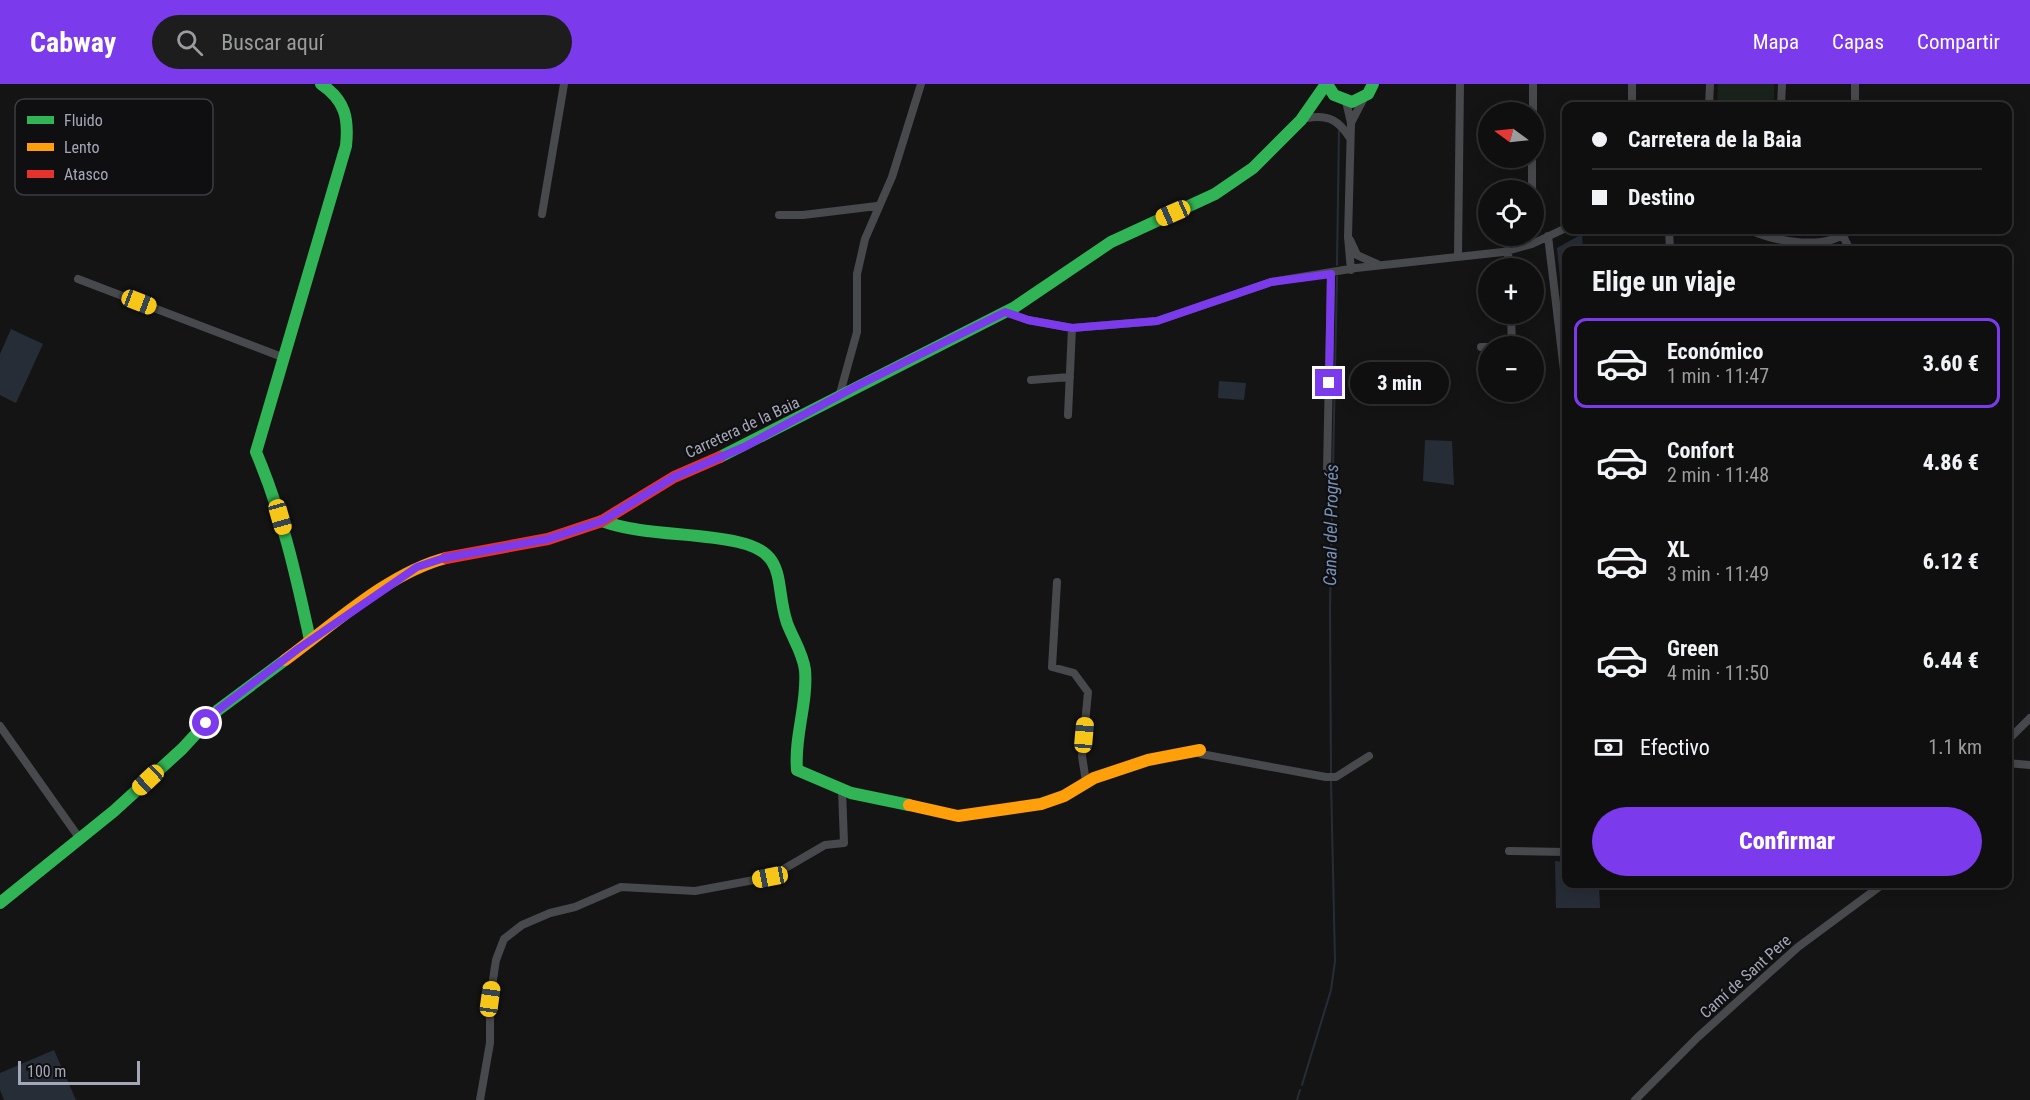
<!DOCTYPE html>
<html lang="es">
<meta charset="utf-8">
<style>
body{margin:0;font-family:"Roboto Condensed",sans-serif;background:#1d1d1d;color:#f1f3f6;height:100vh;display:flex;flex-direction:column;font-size:22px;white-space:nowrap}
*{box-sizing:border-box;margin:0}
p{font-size:20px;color:#9b9c9e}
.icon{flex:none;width:33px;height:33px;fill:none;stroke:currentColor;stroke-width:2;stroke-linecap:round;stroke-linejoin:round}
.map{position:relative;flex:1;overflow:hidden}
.side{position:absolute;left:1562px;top:162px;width:450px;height:642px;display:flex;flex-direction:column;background:#0f0f0f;border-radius:12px;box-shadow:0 3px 15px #0003,0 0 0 2px #2f2f2f}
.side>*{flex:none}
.guide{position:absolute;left:1562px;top:18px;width:450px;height:132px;border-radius:12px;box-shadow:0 3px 15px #0003,0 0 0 2px #2f2f2f;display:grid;align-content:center;height:132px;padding:0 30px;background:#0f0f0f}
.needle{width:39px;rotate:285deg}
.tools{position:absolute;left:1478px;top:18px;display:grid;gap:12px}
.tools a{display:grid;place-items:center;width:66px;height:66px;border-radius:50%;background:#0f0f0f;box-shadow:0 3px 15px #0003,0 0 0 2px #2f2f2f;font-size:30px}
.scale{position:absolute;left:18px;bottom:15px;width:122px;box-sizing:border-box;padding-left:6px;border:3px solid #a4a7b7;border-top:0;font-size:16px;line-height:21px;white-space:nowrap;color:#a4a7b7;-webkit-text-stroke:4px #0f0e10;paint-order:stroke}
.end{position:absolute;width:27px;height:27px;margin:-14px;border:8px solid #7c3aed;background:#fff;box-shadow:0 0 0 3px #fff}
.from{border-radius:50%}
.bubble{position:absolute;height:42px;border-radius:21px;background:#0f0f0f;box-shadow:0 3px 15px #0003,0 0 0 2px #2f2f2f;font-size:20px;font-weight:800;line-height:42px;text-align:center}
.car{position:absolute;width:18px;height:36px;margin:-18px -9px;border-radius:8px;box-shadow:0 0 4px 2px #0007;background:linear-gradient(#f5c518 24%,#345 0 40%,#f5c518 0 76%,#345 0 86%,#f5c518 0)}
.guide b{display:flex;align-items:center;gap:21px;height:57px;font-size:22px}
.guide b+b{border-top:2px solid #2f2f2f}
.guide i{width:15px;height:15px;background:#f1f3f6}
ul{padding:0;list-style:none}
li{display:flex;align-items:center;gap:18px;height:90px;margin:0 12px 9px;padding:0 18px;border:3px solid transparent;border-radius:12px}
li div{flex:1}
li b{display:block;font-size:22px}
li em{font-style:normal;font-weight:800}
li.active{border-color:#7c3aed}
li>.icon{width:54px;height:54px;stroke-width:1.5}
h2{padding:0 30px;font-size:27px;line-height:72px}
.pay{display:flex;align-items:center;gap:15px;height:66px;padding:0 30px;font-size:22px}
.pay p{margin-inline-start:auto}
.button{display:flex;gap:12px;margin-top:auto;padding:12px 30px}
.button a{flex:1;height:69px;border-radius:36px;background:#7c3aed;color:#fff;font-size:24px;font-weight:800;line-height:69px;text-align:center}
header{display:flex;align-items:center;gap:36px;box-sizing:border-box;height:84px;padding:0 30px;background:#7c3aed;color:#fff}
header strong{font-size:28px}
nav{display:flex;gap:33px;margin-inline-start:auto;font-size:21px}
.search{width:420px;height:54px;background:#1d1d1d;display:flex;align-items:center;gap:15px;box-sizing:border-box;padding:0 21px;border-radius:33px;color:#9b9c9e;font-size:22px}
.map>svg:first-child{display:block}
</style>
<header>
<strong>Cabway</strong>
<div class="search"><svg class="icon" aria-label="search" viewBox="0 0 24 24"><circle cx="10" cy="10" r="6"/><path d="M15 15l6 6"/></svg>Buscar aquí</div>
<nav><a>Mapa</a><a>Capas</a><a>Compartir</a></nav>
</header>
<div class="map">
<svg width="2030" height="1016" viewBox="0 0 2030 1016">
<rect width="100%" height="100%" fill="#141414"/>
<!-- green -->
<path fill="#1a221c" d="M1718,0h56v22h-57z"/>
<!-- water -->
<path fill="#272d37" d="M1582,150l1,16h-17v50h-4l-5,-52z
M11,245l32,15 -27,59 -16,-8v-41z
M1219,297l27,2 -2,17 -26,-2z
M1425,356l27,1 2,44 -31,-4z
M1555,777l11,1v22h33l1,24h-44z
M54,966l22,50h-72l-4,-10v-17z"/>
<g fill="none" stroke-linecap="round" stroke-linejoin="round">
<!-- stream -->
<path stroke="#272d37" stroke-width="2" d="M1337,181l2,-135
M1331,689l-1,-165 7,-331
M1302,1001l29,-95 4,-29 -4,-180
M1297,1016l3,-10"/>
<!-- street -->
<path stroke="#48494d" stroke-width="8" d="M1346,17l5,22 -3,114 3,33
M1632,22v-22
M1709,22l1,-22
M1781,22l1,-22
M1855,22v-22
M1533,28v-28
M1307,34c22,-4 32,3 43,20
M1351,39l14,-27
M1532,106v-32
M542,130l22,-130
M779,131h24l74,-9
M1669,146l1,20
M1750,146c27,12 76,21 100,0
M1548,152l18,151
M1843,152l7,14
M1350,156l7,15 20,9
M1508,167l1,17
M1458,172l2,-172
M78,195l204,78
M1005,228l23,8 44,8 85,-7 114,-39 85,-14 147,-16 29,-8 34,-16
M1511,230l1,32
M1481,263h7
M1031,296l39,-3
M839,313l18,-65v-58l8,-35 27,-62 29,-93
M1068,331l4,-87
M1327,386l4,-196
M1057,498l-5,85 22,6 14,19 -6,64 4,26
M0,642l80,113
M2007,657l23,-23
M1201,670l125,23h10l33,-21
M2007,679l23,2
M1509,767l57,1
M480,1016l10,-57v-44l6,-39 8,-21 18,-14 28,-12 25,-6 46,-20 74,4 75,-14 55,-32 19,-2 -2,-53
M1635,1016l63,-63 100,-90 85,-63"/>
<!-- fast -->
<path stroke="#30b455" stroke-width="12" d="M1327,0l7,11 18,7 16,-8 5,-10
M720,373l295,-150 96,-65 104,-48 38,-26 48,-48 25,-36
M602,437c42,15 91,11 136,21 51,11 36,42 49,81 6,16 16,30 18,47 3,33 -11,66 -8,100l54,23 58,12
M310,556c-14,-65 -28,-127 -54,-188l90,-306c3,-28 -1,-46 -25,-62
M0,819l114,-92 68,-62 36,-39 67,-50"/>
<!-- slow -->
<path stroke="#ff9f0a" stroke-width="12" d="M285,576c48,-35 103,-87 161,-102
M909,721l49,11 83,-12 23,-8 30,-18 54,-18 52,-10"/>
<!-- jam -->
<path stroke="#e5322d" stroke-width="12" d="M446,474l102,-19 54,-18 72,-44 46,-20"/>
</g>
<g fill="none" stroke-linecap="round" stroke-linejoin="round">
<!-- route -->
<path stroke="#7c3aed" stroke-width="8" d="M206,639l12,-13 80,-61 119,-82 27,-9 104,-19 54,-18 72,-44 70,-30 111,-60 150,-75 23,8 44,8 85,-7 114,-39 60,-8 -2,109"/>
</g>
<g text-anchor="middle" stroke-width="4.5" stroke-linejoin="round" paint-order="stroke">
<!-- street labels -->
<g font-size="16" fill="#a4a7b7" stroke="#0f0e10">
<text transform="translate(742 343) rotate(-25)" y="6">Carretera de la Baia</text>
<text transform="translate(1745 892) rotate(-42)" y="6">Camí de Sant Pere</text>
</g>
<!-- water labels -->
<g font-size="18" font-style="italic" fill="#7790b5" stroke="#0f0e10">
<text transform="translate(1331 441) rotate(-89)" y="6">Canal del Progrés</text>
</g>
</g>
<!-- legend -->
<rect x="15" y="15" width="198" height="96" rx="9" fill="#0f0e10" stroke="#3c3c42" stroke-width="1.5"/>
<rect x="27" y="32" width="27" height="8" fill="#30b455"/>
<rect x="27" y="59" width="27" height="8" fill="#ff9f0a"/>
<rect x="27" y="86" width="27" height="8" fill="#e5322d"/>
<g font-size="16" fill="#a4a7b7">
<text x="64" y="42">Fluido</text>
<text x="64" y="69">Lento</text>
<text x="64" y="96">Atasco</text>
</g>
</svg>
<div class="tools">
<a><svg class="needle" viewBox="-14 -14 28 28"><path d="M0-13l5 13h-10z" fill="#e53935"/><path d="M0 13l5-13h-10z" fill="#9b9c9e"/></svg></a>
<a><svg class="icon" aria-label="locate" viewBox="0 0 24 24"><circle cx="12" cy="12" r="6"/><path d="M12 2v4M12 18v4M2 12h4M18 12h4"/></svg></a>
<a>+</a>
<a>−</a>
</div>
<div class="scale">100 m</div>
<i class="end from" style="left:206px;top:639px"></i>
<i class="end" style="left:1329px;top:299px"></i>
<div class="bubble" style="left:1350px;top:278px;width:99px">3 min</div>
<i class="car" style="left:1173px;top:129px;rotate:246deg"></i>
<i class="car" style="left:139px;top:218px;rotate:111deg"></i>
<i class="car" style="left:280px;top:433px;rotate:164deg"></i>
<i class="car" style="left:1084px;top:651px;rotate:5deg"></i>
<i class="car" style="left:148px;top:696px;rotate:227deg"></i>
<i class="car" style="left:770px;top:793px;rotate:259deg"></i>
<i class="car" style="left:490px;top:915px;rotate:8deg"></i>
<div class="guide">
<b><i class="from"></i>Carretera de la Baia</b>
<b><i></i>Destino</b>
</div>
<section class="side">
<h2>Elige un viaje</h2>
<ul>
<li class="active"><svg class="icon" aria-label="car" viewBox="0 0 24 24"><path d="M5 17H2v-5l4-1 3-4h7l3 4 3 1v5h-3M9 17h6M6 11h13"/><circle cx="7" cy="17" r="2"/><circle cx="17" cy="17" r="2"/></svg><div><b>Económico</b><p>1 min · 11:47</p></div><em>3.60 €</em></li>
<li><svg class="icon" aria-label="car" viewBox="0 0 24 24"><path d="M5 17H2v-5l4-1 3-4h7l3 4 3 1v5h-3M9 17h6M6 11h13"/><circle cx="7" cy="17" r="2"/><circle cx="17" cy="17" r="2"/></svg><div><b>Confort</b><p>2 min · 11:48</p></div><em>4.86 €</em></li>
<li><svg class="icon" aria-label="car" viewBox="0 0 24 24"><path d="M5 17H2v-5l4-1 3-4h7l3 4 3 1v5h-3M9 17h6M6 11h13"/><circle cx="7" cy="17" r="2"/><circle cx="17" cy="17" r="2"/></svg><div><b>XL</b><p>3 min · 11:49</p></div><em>6.12 €</em></li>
<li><svg class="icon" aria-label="car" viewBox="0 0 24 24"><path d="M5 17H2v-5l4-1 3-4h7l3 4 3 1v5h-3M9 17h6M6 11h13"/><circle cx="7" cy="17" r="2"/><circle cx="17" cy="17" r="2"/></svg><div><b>Green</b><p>4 min · 11:50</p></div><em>6.44 €</em></li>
</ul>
<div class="pay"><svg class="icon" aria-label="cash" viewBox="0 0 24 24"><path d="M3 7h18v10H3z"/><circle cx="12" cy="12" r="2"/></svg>Efectivo<p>1.1 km</p></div>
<div class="button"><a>Confirmar</a></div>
</section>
</div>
